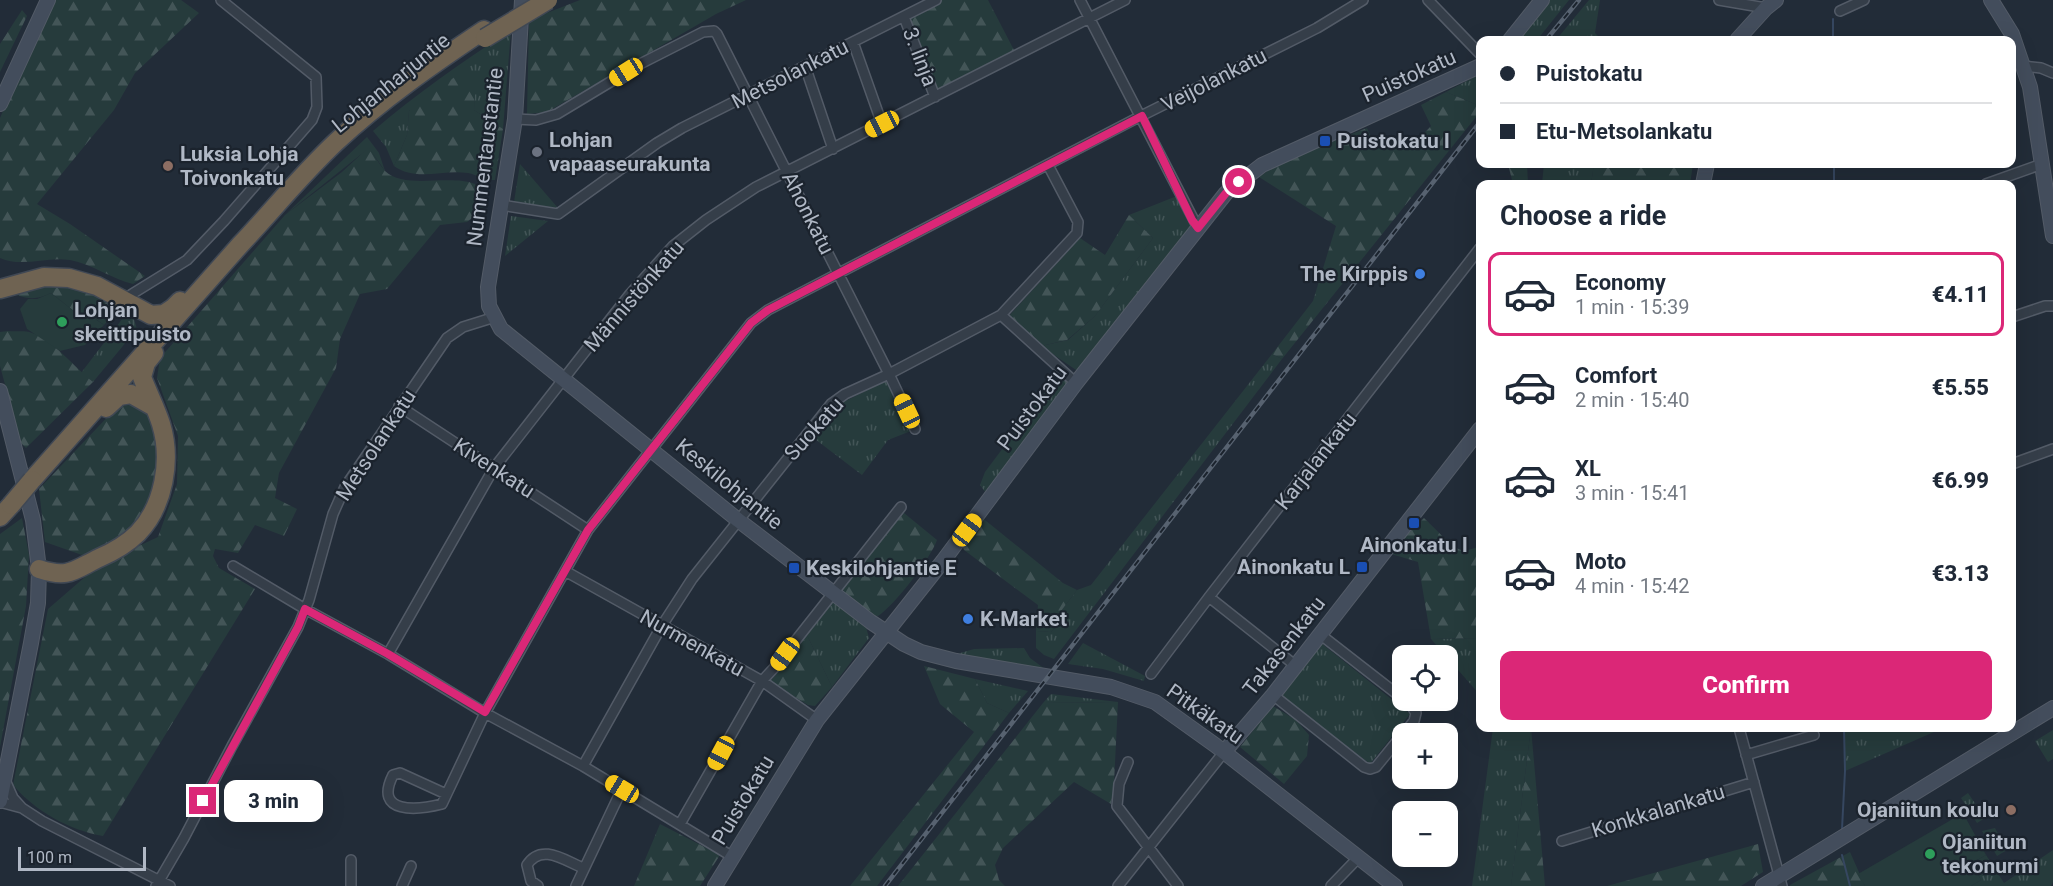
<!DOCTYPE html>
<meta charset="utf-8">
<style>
body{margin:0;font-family:Roboto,sans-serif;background:#f2f2f3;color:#1f2937;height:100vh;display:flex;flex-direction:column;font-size:22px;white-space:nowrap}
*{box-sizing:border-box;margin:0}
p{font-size:20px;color:#747a83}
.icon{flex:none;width:33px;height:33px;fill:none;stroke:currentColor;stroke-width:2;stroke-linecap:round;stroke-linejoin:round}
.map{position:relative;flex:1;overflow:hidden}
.details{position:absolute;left:1476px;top:180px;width:540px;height:552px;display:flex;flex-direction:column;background:#fff;border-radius:12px;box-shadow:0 6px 24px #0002}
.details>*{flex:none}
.hud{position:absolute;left:1476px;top:36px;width:540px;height:132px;border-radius:12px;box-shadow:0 6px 24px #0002;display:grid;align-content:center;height:132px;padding:0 24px;background:#fff}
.fabs{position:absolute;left:1392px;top:645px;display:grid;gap:12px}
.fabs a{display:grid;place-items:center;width:66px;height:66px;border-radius:12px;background:#fff;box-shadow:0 6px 24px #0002;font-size:30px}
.scale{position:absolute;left:18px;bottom:15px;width:128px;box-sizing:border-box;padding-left:6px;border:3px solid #b0b8c5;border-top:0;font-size:16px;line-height:21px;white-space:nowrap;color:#b0b8c5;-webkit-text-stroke:4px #1b232d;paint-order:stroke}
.end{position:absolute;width:27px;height:27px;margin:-14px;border:8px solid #db2777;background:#fff;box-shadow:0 0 0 3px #fff}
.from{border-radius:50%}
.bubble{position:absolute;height:42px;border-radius:12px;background:#fff;box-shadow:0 6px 24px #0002;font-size:20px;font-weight:800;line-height:42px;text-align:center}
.car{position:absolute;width:18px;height:36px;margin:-18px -9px;border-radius:8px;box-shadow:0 0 4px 2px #0007;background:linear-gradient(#f5c518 24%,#345 0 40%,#f5c518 0 76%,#345 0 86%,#f5c518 0)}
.hud b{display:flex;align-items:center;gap:21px;height:57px;font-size:22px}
.hud b+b{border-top:2px solid #e0e1e3}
.hud i{width:15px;height:15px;background:#1f2937}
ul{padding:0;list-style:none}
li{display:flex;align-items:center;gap:18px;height:84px;margin:0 12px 9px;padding:0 12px;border:3px solid transparent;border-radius:12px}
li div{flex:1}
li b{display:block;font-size:22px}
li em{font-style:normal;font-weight:800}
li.on{border-color:#db2777}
li>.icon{width:54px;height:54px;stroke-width:1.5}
h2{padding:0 24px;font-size:27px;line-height:72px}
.cta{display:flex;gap:12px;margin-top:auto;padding:12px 24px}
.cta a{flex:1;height:69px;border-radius:12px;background:#db2777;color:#fff;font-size:24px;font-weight:800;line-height:69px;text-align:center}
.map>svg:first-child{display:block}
</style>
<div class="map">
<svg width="2053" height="886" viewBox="0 0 2053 886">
<defs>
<pattern id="grass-tufts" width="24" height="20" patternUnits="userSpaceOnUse" patternTransform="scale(1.5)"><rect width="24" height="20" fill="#263b3c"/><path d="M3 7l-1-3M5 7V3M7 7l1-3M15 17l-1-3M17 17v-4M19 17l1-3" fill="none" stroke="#435557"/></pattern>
<pattern id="forest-firs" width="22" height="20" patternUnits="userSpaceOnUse" patternTransform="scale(1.5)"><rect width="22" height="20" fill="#263b3c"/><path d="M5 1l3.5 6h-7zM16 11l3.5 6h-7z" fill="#435557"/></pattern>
</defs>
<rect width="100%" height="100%" fill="#222c38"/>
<!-- grass -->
<path fill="url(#grass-tufts)" d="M1550,0h19l-32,40h-19z
M1589,0h11l-5,33 7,7h-46z
M511,30l-8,99 -29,-19 1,-33 -66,34 -2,24 -13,31 -8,-19 -13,-16c44,-38 89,-69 138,-101z
M1480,74v32l-34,-14z
M367,137l12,16 6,18 -16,-23 -84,67z
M520,164l38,44 -44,-6z
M1544,164h50l-3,20h-49z
M1177,196l18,30 -116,146 -38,-26 27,-6 27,-24 58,-78 -24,-23z
M511,216l37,5 -43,35z
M130,313l3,3 4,13 -44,53 -12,-9 45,-59z
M1272,354l10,5 -228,300 -10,-4 -8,-7v-17l15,1 15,-14 -5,-7 16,-21 14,-5z
M1060,372l12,9 -86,112 -6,-8 5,-13z
M887,380l24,51 -23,9 -26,35 -51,-39 25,-30z
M833,600l33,27 3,11 -37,49 -25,-52z
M1480,638v57l-49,-56z
M1083,643l62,33 -1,5 -41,-12 -35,-5z
M1321,643l89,71 -40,50 -89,-69z
M1024,648l6,10 15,11 -88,-15 17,-5z
M975,679l53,12 -19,22 -22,-10z
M1051,694l67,8 -75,1z
M1493,728h38l-20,158h-39z
M1844,728h99l-98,43z
M2053,730v29l-5,3 -13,-21z
M1968,793l17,25 -8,5 -16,-25z
M1995,828l12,22 -10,6 -15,-25z
M2053,850v32l-2,4h-80l10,-6 -9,-17 14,-8 18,28z"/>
<!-- forest -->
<path fill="url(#forest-firs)" d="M52,0h129l18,13 -64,60 -21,37 -77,94 33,20 75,52 -12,8c-21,-5 -41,-20 -63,-24 -24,-4 -47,8 -70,-2v-140z
M580,0h166l-30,14 -169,98 -20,2 2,-94z
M942,0h46l27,52 -79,39 -26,-74z
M22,10l5,6 -27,56v-28z
M460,73l16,4 -2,33 29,19 -8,51c-13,1 -16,-5 -27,-7 -25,-4 -52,9 -74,-7l13,-31 2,-24z
M1446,92l34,14v6l-198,247 -10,-5 41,-53 23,-75 -77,-49 21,-15 87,-34c14,36 45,19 64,-2l-10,-21z
M369,147c5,8 10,17 16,24 19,19 64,3 90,13l5,10 3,15 -16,13 -27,3 -53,64 -27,5 -20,45 -4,29 -57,105 -4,25 22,11 -13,27 -29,-11 -17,28 -23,-4 -2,7 6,12 36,21 -152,247c-34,-6 -68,-25 -90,-51l35,-176 52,-45 58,-27 19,-53 1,-48 -21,-58 3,-20 125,-143 57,-43z
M1508,164h19l1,20h-15z
M1594,164h99l-3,20h-99z
M1129,215l24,23 -58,78 -28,24 -26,6 -33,-29 72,-79 25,17z
M76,284l34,17 4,7 -2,8 -8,9 -15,-11 -5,5 -33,-26c-13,6 -20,7 -34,2l10,-9z
M8,331c7,1 17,-1 24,2 19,5 44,36 61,49l-67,66 -5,-5 -21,-77v-34z
M133,403l12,3 15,28 -5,64 -19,33 -25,15 -29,9 -37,-13 -6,-53 77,-81z
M904,513l33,27c-6,18 -43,66 -59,76l-6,-1 -26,-21 -6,-8 59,-72z
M980,516l83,67 14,7 -16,21 5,7 -15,14 -15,-1 2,-26 -74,-55 -3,-7z
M22,518l7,37 -3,51 -26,141v-213z
M1424,518c9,8 27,29 37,32 7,1 14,-2 19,-4v92l-49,1 -13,-77 -30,-9z
M807,635l25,52 -17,19 -7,-1 -38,-23z
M924,666l51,13 12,24 22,10 -132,173h-27l124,-154 -34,-28z
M1118,702l-4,81 -3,21 -37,-22 -71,66 -8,17 4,15 6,6h-107l145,-183z
M1273,706l23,14 13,15 -2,21 -23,28 -44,-37z
M1531,728l14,158h-34z
M660,824l60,31 -20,31h-66z
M1758,844l5,28 -22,14h-134z
M1850,852l15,34h-75v-1z"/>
<!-- pitch -->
<path fill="#263b3c" d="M51,293l33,26 4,-5 16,11 -19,20 -25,6 -33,-22 -7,-20 8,-10h9z
M1963,813l23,42 -14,8 9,17 -10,6h-106l-7,-12z"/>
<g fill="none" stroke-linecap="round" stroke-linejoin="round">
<!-- stream -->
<path stroke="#364760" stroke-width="2" d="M1833,19v21
M1834,164v20
M1842,829l3,-58 -1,-43
M1842,855l8,31"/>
<!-- street casing -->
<g stroke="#535b67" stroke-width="12">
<path id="street" d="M1080,0l118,228
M1428,0l52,54
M1719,0l47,8
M1840,11l24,-11
M904,17l31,80
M853,42l29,82
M805,66l28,83
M2023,66l18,2 12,5
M515,119l21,1 21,-6 83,-50 63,-32 11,-1 3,3 172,340 26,55
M1986,184l56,-20
M501,205l57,9 99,-71 25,-15 254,-128
M126,301l6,-7 55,-34 37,-39 88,-101 5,-13 -1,-30 -95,-77
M1001,315l75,68
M2012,317l33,-11h8
M399,406l189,124
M2012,464l41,-15
M233,566l72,43 83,45 97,59 98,53 150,91
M565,571l197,110 55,39
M1209,597l87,69
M1321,635l81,63
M388,654l106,-186 136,-174 43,-48 33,-26 50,-33 369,-187
M1151,674l58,-77 271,-349
M1273,695l91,72 6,2 6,-2 26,-32
M1739,728l43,158
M1404,734l10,-13 2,-8 -5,-8 -5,-5
M1746,755l68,-20
M1128,762l-9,22 -2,22 61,80
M583,766l78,-139 31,-48 139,-175 14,-10 44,-20 112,-59 76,-82 1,-11 -30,-57
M5,780l8,18 9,10
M446,794l-46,-21 -7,2c-20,40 25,35 49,29l43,-91 103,-183 163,-207 17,-13 373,-194 176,-88 46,-28
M0,802l22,6 20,13 128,65
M680,824l82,-143 12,-13 127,-161
M1562,841l192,-59
M156,886l28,-48 48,-92 66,-119 11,-27 24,-86 12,-27 102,-149 16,-11 32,-10
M351,886v-26
M402,886l9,-20
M538,886l-7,-5 -4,-16c14,-22 37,-5 56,3
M576,886l46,-97
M1118,886l106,-134
M1331,886l28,-29"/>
</g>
<!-- secondary casing -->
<g stroke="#535b67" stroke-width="16">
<path id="secondary" d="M522,0l-7,119 -27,168 1,19 12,23 237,191 133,102 33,22 17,8 35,9 155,26 44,15 60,43 180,141
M1991,0l21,34 18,53 23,149
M1510,40l32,-40
M1737,40l29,-32 10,-8
M0,104l48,-104
M1703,184l4,-20
M0,391l33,129 6,49 -1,34 -7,40 -31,158
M1224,752l49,-57 207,-266
M715,886l102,-166 126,-159 133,-178 150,-190 36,-28 218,-99
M1763,886l290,-178"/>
</g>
<!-- highway casing -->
<g stroke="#404854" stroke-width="21">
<path id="highway" d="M0,289l44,-12 25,1 28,8 54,29 13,-1 9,-6 7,-7
M106,408l13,-12 12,-2 23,13
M32,480c70,-78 138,-157 208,-235 32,-34 62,-71 96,-103 45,-42 97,-78 148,-112
M0,517l11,-12
M39,569c30,10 35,1 60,-11 14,-6 28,-14 39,-25 26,-27 34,-73 23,-109 -5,-16 -13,-31 -19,-47l4,-14 8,-10"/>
</g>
<!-- street -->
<use href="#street" stroke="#353e49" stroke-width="9"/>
<!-- secondary -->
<use href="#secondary" stroke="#434d5c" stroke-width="14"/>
<!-- highway -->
<use href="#highway" stroke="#6f6352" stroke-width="18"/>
<!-- rail casing -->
<g stroke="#576270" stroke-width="4.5">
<path id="rail" d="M1546,40l33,-40
M885,886l595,-764"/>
</g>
<!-- rail -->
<use href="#rail" stroke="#1b232d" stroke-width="2" stroke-dasharray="7" stroke-linecap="butt"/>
<!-- highway-bridge casing -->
<g stroke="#404854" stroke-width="21" stroke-linecap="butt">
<path id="highway-bridge" d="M485,38l63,-38
M11,505l21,-25"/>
</g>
<!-- highway-bridge -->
<use href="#highway-bridge" stroke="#6f6352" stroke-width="18"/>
</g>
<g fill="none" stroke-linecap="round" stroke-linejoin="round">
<!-- route -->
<path stroke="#db2777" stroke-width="8" d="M203,801l95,-174 7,-18 83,45 97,58 103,-182 163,-207 17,-13 374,-194 50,104 6,8 28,-35 13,-11"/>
</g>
<!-- markers -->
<g fill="#1a4fb4" stroke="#1b232d" stroke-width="2">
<rect x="1319" y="135" width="12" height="12" rx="3"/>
<rect x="1408" y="517" width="12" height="12" rx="3"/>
<rect x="1356" y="561" width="12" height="12" rx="3"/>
<rect x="788" y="562" width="12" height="12" rx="3"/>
</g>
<circle fill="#6b7280" stroke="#1b232d" stroke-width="2" cx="537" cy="152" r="6"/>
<g fill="#8d6e63" stroke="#1b232d" stroke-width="2">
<circle cx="168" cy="166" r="6"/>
<circle cx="2011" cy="810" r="6"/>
</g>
<g fill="#3f7fe0" stroke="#1b232d" stroke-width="2">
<circle cx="1420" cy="274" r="6"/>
<circle cx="968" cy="619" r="6"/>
</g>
<g fill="#2e9e5b" stroke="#1b232d" stroke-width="2">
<circle cx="62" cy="322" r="6"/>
<circle cx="1930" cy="854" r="6"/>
</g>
<g text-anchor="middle" stroke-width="4.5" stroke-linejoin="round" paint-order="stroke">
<!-- street labels -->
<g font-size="21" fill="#b0b8c5" stroke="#1b232d">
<text transform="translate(920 57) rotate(69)" y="7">3. linja</text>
<text transform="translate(790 74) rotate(-27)" y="7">Metsolankatu</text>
<text transform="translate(1409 76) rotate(-24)" y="7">Puistokatu</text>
<text transform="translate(1214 80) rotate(-27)" y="7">Veijolankatu</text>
<text transform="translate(391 83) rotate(-39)" y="7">Lohjanharjuntie</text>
<text transform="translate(485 157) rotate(-83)" y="7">Nummentaustantie</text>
<text transform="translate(808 213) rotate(63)" y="7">Ahonkatu</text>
<text transform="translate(634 296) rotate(-49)" y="7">Männistönkatu</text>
<text transform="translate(1032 408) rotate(-53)" y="7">Puistokatu</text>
<text transform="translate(814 429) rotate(-48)" y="7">Suokatu</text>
<text transform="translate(376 445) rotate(-57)" y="7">Metsolankatu</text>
<text transform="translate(1316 461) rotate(-52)" y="7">Karjalankatu</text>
<text transform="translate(494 468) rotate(33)" y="7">Kivenkatu</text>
<text transform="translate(729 484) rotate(39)" y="7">Keskilohjantie</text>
<text transform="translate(692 643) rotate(29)" y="7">Nurmenkatu</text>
<text transform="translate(1284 646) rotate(-52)" y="7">Takasenkatu</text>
<text transform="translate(1205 714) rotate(35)" y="7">Pitkäkatu</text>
<text transform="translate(743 800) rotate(-59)" y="7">Puistokatu</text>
<text transform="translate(1658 811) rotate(-17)" y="7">Konkkalankatu</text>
</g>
<!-- poi labels -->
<g font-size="21" font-weight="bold" fill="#b0b8c5" stroke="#1b232d" text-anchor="start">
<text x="549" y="147">Lohjan<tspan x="549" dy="24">vapaaseurakunta</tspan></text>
<text x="1337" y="148">Puistokatu I</text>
<text x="180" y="161">Luksia Lohja<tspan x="180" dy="24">Toivonkatu</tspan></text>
<text x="1408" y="281" text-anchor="end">The Kirppis</text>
<text x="74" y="317">Lohjan<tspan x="74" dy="24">skeittipuisto</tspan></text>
<text x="1414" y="552" text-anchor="middle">Ainonkatu I</text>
<text x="1350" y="574" text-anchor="end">Ainonkatu L</text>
<text x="806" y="575">Keskilohjantie E</text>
<text x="980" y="626">K-Market</text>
<text x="1999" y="817" text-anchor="end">Ojaniitun koulu</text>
<text x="1942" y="849">Ojaniitun<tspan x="1942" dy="24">tekonurmi</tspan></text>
</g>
</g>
</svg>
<div class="fabs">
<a><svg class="icon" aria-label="locate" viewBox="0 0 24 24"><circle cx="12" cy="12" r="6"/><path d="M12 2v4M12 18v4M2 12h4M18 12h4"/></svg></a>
<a>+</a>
<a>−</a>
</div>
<div class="scale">100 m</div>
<i class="end from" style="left:1239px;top:182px"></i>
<i class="end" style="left:203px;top:801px"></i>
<div class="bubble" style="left:224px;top:780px;width:99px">3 min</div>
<i class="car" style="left:626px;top:72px;rotate:238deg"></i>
<i class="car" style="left:882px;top:124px;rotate:243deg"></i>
<i class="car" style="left:907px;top:411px;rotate:335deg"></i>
<i class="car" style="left:967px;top:530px;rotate:37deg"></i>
<i class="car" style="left:785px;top:654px;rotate:216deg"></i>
<i class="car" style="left:721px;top:753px;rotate:208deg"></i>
<i class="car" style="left:622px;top:789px;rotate:301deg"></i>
<div class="hud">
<b><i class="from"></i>Puistokatu</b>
<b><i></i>Etu-Metsolankatu</b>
</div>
<section class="details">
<h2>Choose a ride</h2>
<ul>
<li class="on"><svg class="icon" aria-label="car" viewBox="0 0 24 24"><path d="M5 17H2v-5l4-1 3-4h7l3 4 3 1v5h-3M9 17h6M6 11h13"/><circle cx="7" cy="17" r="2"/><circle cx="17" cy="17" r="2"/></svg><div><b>Economy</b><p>1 min · 15:39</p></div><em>€4.11</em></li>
<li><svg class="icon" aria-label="car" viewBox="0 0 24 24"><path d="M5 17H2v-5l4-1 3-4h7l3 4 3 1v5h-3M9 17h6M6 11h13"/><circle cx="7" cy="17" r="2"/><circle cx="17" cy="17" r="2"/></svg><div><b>Comfort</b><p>2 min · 15:40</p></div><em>€5.55</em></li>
<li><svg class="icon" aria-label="car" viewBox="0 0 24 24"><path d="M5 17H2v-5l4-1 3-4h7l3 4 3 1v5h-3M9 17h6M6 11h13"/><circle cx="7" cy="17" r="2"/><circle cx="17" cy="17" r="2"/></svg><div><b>XL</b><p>3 min · 15:41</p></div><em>€6.99</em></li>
<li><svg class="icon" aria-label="car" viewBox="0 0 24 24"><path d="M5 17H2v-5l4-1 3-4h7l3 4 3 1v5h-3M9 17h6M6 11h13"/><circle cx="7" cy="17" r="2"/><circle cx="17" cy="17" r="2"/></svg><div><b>Moto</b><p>4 min · 15:42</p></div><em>€3.13</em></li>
</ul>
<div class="cta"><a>Confirm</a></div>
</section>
</div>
